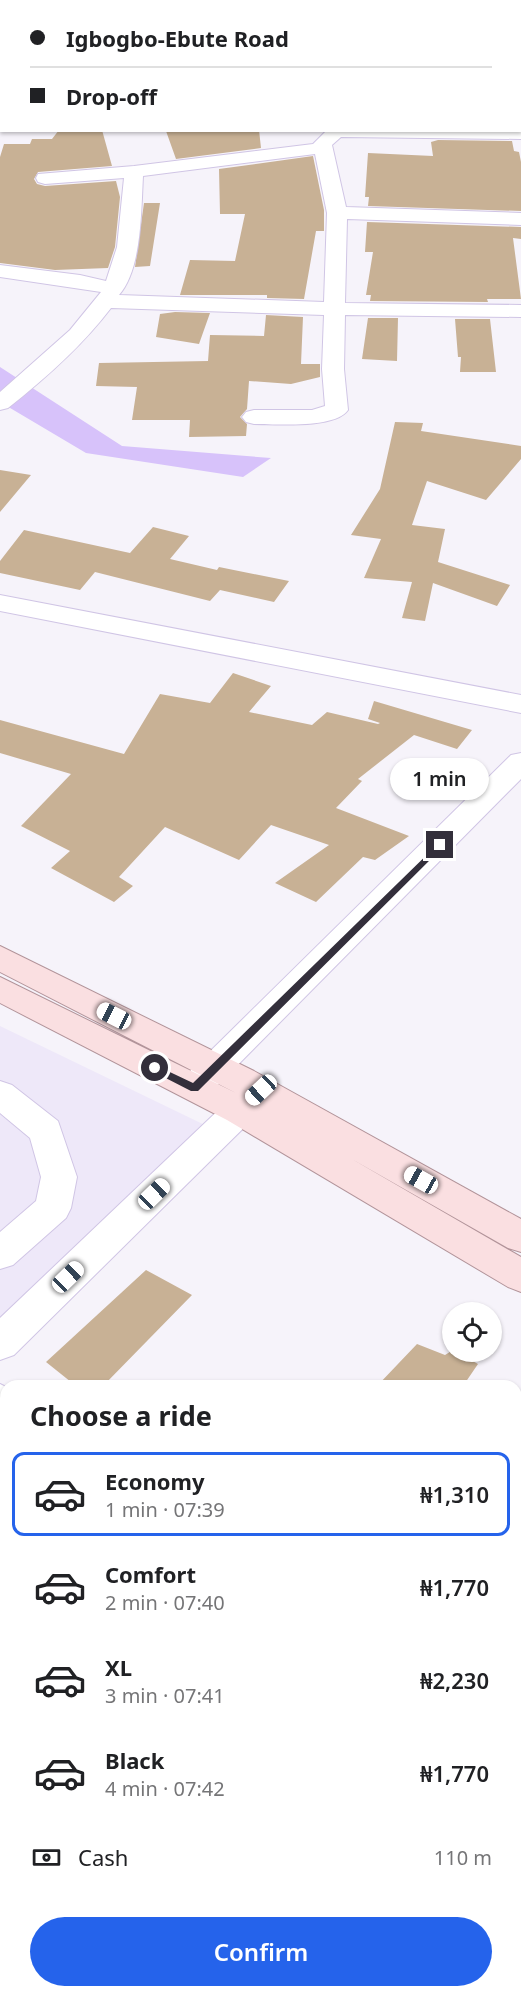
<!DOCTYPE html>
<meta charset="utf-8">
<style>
body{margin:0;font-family:"Noto Sans",sans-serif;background:#f2f2f2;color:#202124;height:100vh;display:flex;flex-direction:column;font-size:22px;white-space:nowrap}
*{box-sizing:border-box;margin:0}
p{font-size:20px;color:#757577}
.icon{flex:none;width:33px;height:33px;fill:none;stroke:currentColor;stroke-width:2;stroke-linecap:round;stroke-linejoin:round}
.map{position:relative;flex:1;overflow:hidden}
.panel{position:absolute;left:0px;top:1380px;width:522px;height:618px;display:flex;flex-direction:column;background:#fff;border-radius:18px 18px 0 0;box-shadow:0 2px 4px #0004}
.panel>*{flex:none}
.top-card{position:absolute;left:0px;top:0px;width:522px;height:132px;box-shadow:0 2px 4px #0004;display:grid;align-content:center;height:132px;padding:0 30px;background:#fff}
.tools{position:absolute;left:442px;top:1302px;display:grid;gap:12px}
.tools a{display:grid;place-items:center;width:60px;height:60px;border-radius:50%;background:#fff;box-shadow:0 2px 4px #0004;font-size:30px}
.end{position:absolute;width:27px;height:27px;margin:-14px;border:8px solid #332f3b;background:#fff;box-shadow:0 0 0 3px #fff}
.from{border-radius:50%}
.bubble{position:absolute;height:42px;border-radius:21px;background:#fff;box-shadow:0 2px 4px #0004;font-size:20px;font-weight:600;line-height:42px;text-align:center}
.car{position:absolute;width:18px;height:36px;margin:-18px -9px;border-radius:8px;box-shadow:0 0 4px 2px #0007;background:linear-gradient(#fff 24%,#345 0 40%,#fff 0 76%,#345 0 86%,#fff 0)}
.top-card b{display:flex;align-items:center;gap:21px;height:57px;font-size:22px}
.top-card b+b{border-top:2px solid #e0e0e0}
.top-card i{width:15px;height:15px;background:#202124}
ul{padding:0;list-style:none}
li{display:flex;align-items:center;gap:18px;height:84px;margin:0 12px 9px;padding:0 18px;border:3px solid transparent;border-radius:12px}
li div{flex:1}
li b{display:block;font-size:22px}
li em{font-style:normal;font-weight:600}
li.on{border-color:#2563eb}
li>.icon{width:54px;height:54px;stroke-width:1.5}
h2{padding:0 30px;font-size:27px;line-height:72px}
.pay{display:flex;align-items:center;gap:15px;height:66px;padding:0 30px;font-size:22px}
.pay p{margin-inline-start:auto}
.primary-button{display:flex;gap:12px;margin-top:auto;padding:12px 30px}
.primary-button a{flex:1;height:69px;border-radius:36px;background:#2563eb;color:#fff;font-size:24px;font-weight:600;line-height:69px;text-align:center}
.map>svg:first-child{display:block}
</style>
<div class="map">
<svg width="521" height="1998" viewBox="0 0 521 1998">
<rect width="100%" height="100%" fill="#f6f3fa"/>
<!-- built -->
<path fill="#eee8f9" d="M145,0h376v54l-1,-52z
M0,1026l211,102 -211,211z"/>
<!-- green -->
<path fill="#d7c2fa" d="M0,367l122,79 149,12 -28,19 -157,-24 -86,-51z"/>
<!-- building -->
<path fill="#c8b195" d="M59,130h43l10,36 -74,6 -4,7 3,5 8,2 71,-5 4,16 -5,50 -7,21 -53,2 -55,-7v-106l4,-13h26l2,-5h20z
M259,130l2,18 -85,11 -10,-28z
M438,140l74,1 2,10 5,1 2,10v49l-153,-5 1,-9h-4l3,-44 65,3 -2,-14z
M313,156l11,54v21h-8l-12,68 -37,-1v-3h-87l10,-35 45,1 10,-47h-25l-1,-45z
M144,203h16l-10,63 -15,1z
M367,222l154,5v12l-8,-1 8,61h-34l1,3 -118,-1 1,-6h-5l7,-43h-8z
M175,312l35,1 -11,31 -43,-7 4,-23z
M266,315l37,2 -2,47h19v13l-29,7 -42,-3 -2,28 -7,8 7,7 -1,12 -57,1 1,-17h-58l5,-33 -41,-1 3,-23 109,-2 2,-26 54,1z
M368,318h30l-1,43 -35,-2z
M455,319h35l6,53h-36l1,-15h-3z
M395,422l28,1 -2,8 100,15v13l-35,41 -59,-19 -15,44 33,4 -7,33 72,23 -13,21 -64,-23 -8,38 -23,-3 10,-36 -48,-4 17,-39 -30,-4 29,-46z
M0,470l31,5 -31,37z
M153,527l36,9 -19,23 47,11 2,-3 70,14 -15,21 -54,-12 -10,11 -115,-29 -15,18 -80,-17v-12l24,-31 106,23z
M233,673l38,13 -22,26 63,13 15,-13 51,12 2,-1 -12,-4 6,-18 98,29 -15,19 -43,-14 -56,44 4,2 -26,27 73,28 -34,24 -12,-3 -47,45 -41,-19 54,-38 -58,-20 -32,35 -74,-33 -46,50 14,9 -19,16 -63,-34 19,-17 -49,-25 50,-52 -71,-21v-33l124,34 36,-60 50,9z
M146,1270l46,25 -89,91h-27l-30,-24z
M417,1344l28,11 8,-5 25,14 -15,22h-86z"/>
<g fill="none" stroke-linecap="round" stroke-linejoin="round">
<!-- minor casing -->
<g stroke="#d0c5e5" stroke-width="2">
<path id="minor" d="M54,0h17l-18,2z
M0,13h2v10h-2z
M0,62h2l-2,11z
M520,98h1v13h-1z
M521,129v10l-180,-2 -9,8 14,62 175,6v12l-174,-6 -2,84 176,2v12l-176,-2 -1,54 4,41c-13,19 -72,14 -94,14l-8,-2 -4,-5 4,-5 8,-2h58l13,-4 -3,-37 2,-54 -213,-7c-29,38 -65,70 -103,100l-8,2v-18l70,-62 31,-38 -101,-15v-12l80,10 26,6 11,-34 7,-69 -79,6 -7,-2 -2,-4 2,-4 96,-8 179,-22 14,-14zM315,154l12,59 -3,89 -205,-7c23,-26 22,-84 24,-119z
M0,595l521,100v18l-521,-102z
M521,753v26l-314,317 -12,4 -12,-4 -5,-9 5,-9 328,-323z
M261,1077l12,4 5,9 -5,9 -259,256 -14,5v-42l249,-237z
M0,1081l12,4 46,36 19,56 -6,31 -5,10 -53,47 -13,4v-37l36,-31 5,-24 -11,-39 -30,-25z
M0,1384l6,3v38l-6,-2z
M521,1471v42l-5,2v-42z
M93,1992h53l-2,6h-53z"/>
</g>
<!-- major casing -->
<g stroke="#b2949a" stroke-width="2">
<path id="major" d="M0,946l254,125 267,148v33l-13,-4 -158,-90 171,99v35l-13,-5 -281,-167 -227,-117v-26l236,116 -236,-121z"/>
</g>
<!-- minor -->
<use href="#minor" fill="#fff" fill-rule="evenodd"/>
<!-- major -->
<use href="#major" fill="#fadfe1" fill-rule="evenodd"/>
</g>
<!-- route -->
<path fill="#332f3b" d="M440,842l3,1v4l-245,244h-7l-39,-20 -2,-3 5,-3 38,18z"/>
</svg>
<div class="tools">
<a><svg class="icon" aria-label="locate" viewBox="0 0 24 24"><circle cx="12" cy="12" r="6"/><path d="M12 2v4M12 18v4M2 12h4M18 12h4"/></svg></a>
</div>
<i class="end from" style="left:155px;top:1068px"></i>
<i class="end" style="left:440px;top:845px"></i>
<div class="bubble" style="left:390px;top:758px;width:99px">1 min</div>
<i class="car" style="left:114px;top:1016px;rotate:297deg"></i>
<i class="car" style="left:261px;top:1090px;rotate:227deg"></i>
<i class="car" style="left:421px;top:1180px;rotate:299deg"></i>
<i class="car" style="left:154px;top:1194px;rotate:46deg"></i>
<i class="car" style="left:68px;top:1277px;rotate:46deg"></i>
<div class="top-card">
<b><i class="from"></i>Igbogbo-Ebute Road</b>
<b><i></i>Drop-off</b>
</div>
<section class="panel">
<h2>Choose a ride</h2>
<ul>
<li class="on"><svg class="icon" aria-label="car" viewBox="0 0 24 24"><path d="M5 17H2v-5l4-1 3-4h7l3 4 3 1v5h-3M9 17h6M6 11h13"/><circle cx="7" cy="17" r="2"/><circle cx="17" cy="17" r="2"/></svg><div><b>Economy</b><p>1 min · 07:39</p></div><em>₦1,310</em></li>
<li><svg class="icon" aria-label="car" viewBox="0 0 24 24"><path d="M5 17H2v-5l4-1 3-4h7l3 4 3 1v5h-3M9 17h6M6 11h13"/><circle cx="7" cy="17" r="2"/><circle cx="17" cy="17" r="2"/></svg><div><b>Comfort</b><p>2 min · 07:40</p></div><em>₦1,770</em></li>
<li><svg class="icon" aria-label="car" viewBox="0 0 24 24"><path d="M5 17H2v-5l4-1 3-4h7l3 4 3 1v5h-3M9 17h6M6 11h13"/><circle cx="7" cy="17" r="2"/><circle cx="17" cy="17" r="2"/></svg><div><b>XL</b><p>3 min · 07:41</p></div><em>₦2,230</em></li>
<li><svg class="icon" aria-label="car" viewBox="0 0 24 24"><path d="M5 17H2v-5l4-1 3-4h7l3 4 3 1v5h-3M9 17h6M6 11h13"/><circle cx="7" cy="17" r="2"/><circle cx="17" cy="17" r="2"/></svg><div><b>Black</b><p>4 min · 07:42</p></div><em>₦1,770</em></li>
</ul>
<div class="pay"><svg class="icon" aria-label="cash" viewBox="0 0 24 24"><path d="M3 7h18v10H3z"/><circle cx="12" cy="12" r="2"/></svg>Cash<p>110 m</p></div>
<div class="primary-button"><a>Confirm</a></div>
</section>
</div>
